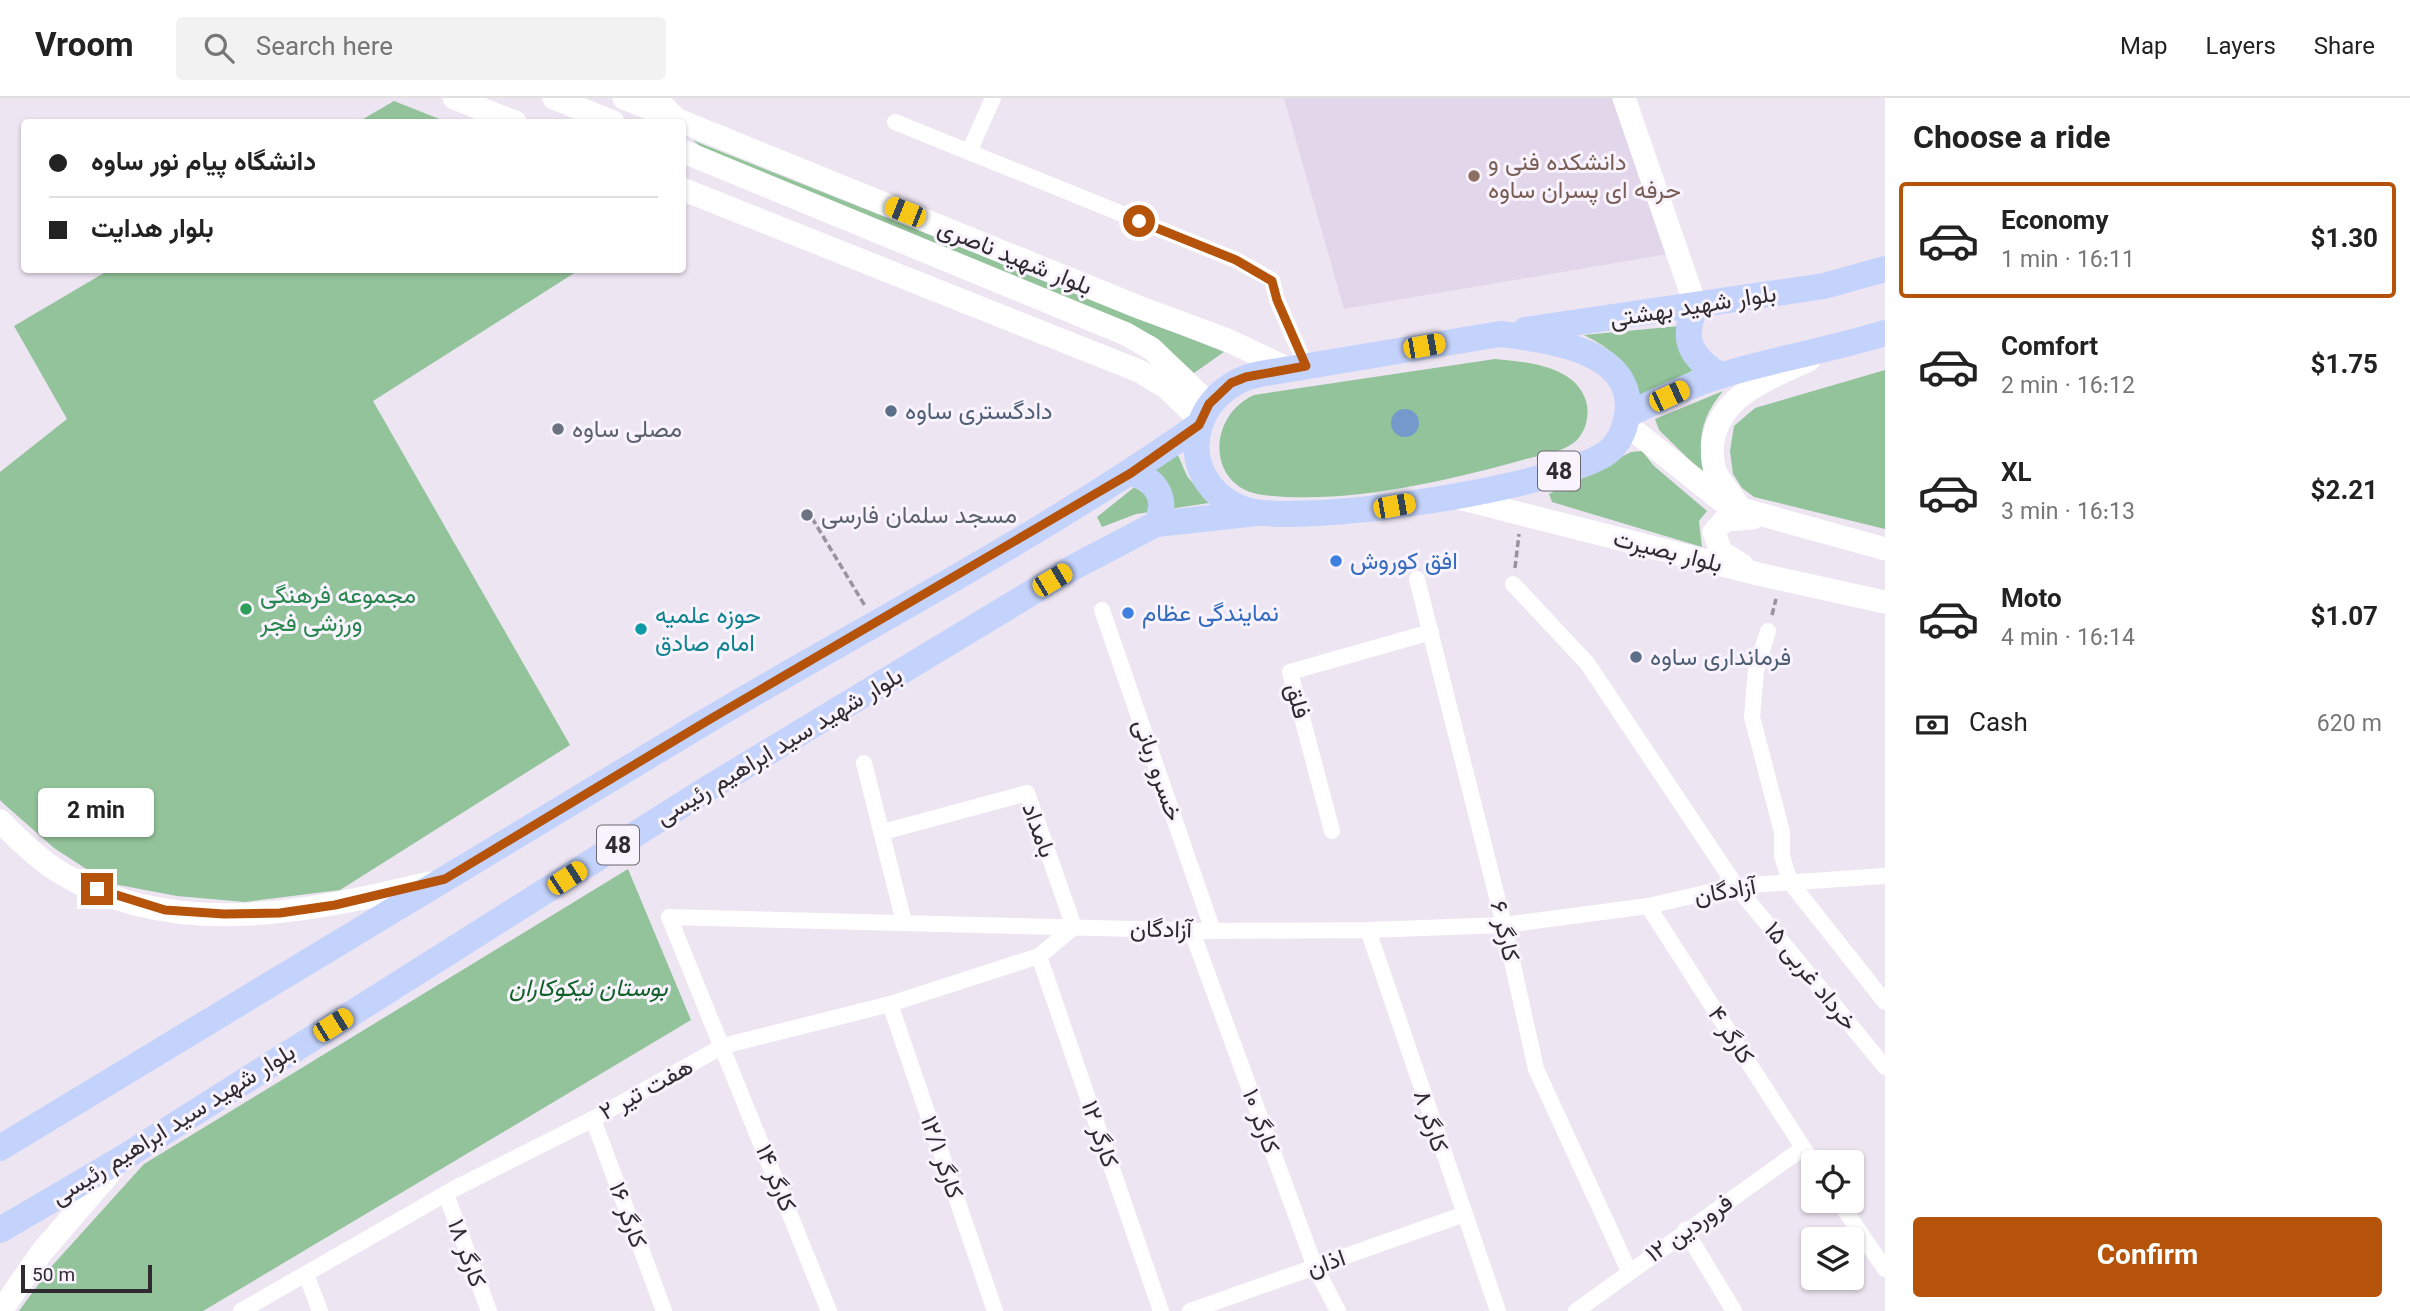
<!DOCTYPE html>
<meta charset="utf-8">
<style>
body{margin:0;font-family:Georgia,Vazirmatn,serif;background:#f2f2f2;color:#222;height:100vh;display:flex;flex-direction:column;font-size:26px;white-space:nowrap}
*{box-sizing:border-box;margin:0}
p{font-size:23px;color:#767676}
.icon{flex:none;width:38px;height:38px;fill:none;stroke:currentColor;stroke-width:2;stroke-linecap:round;stroke-linejoin:round}
.map{position:relative;flex:1;overflow:hidden}
.side{display:flex;flex-direction:column;background:#fff;width:525px}
.side>*{flex:none}
.guide{position:absolute;left:21px;top:21px;width:665px;height:154px;border-radius:7px;box-shadow:0 2px 5px #0004;display:grid;align-content:center;height:154px;padding:0 28px;background:#fff}
.buttons{position:absolute;left:1801px;top:1052px;display:grid;gap:14px}
.buttons a{display:grid;place-items:center;width:63px;height:63px;border-radius:7px;background:#fff;box-shadow:0 2px 5px #0004;font-size:35px}
.scale{position:absolute;left:21px;bottom:18px;width:131px;box-sizing:border-box;padding-left:7px;border:4px solid #2f2b30;border-top:0;font-size:19px;line-height:24px;white-space:nowrap;color:#2f2b30;-webkit-text-stroke:5px #f9f3fe;paint-order:stroke}
.end{position:absolute;width:32px;height:32px;margin:-16px;border:9px solid #b45309;background:#fff;box-shadow:0 0 0 4px #fff}
.from{border-radius:50%}
.bubble{position:absolute;height:49px;border-radius:7px;background:#fff;box-shadow:0 2px 5px #0004;font-size:23px;font-weight:700;line-height:49px;text-align:center}
.car{position:absolute;width:21px;height:42px;margin:-21px -10px;border-radius:9px;box-shadow:0 0 5px 2px #0007;background:linear-gradient(#f5c518 24%,#345 0 40%,#f5c518 0 76%,#345 0 86%,#f5c518 0)}
.guide b{display:flex;align-items:center;gap:24px;height:66px;font-size:26px}
.guide b+b{border-top:2px solid #e0e0e0}
.guide i{width:18px;height:18px;background:#222}
ul{padding:0;list-style:none}
li{display:flex;align-items:center;gap:21px;height:116px;margin:0 14px 10px;padding:0 14px;border:4px solid transparent;border-radius:7px}
li div{flex:1}
li b{display:block;font-size:26px}
li em{font-style:normal;font-weight:700}
li.selected{border-color:#b45309}
li>.icon{width:63px;height:63px;stroke-width:1.5}
h2{padding:0 28px;font-size:32px;line-height:84px}
.pay{display:flex;align-items:center;gap:18px;height:77px;padding:0 28px;font-size:26px}
.pay p{margin-inline-start:auto}
.action{display:flex;gap:14px;margin-top:auto;padding:14px 28px}
.action a{flex:1;height:80px;border-radius:7px;background:#b45309;color:#fff;font-size:28px;font-weight:700;line-height:80px;text-align:center}
header{display:flex;align-items:center;gap:42px;box-sizing:border-box;height:98px;padding:0 35px;background:#fff;border-bottom:2px solid #e0e0e0}
header strong{font-size:33px}
nav{display:flex;gap:38px;margin-inline-start:auto;font-size:24px}
.search{width:490px;height:63px;background:#f2f2f2;display:flex;align-items:center;gap:18px;box-sizing:border-box;padding:0 24px;border-radius:7px;color:#767676;font-size:26px}
main{display:flex;flex:1;min-height:0}
.map>svg:first-child{display:block}
</style>
<header>
<strong>Vroom</strong>
<div class="search"><svg class="icon" aria-label="search" viewBox="0 0 24 24"><circle cx="10" cy="10" r="6"/><path d="M15 15l6 6"/></svg>Search here</div>
<nav><a>Map</a><a>Layers</a><a>Share</a></nav>
</header>
<main>
<div class="map">
<svg width="1885" height="1213" viewBox="0 0 1885 1213">
<rect width="100%" height="100%" fill="#ede5f2"/>
<!-- built -->
<path fill="#e2d6ea" d="M1284,0h332l52,156 -324,55z"/>
<!-- green -->
<path fill="#93c39a" d="M394,3l53,21h-89z
M692,42l532,212 -30,21 -39,-36 -436,-177z
M109,172h470l-206,131 197,344 -230,145 -95,12 -68,-6 -69,-13 -54,-35 -50,-44 -4,-4v-328l67,-53 -53,-93z
M1679,228l15,44 -54,27c-6,-32 -29,-48 -56,-62z
M1495,261c30,3 80,6 91,42 4,14 0,30 -10,40 -13,11 -34,14 -50,18 -79,22 -180,46 -263,36 -56,-7 -57,-78 -9,-100z
M1885,272v159l-131,-32 -12,-9 -9,-14 -3,-23 4,-25 21,-18z
M1723,293c-22,26 -27,52 -18,84l-46,-45 -4,-11z
M1642,353l12,15 53,45 -8,10 3,26 -150,-45 -3,-8 82,-42z
M1177,355l10,23 22,27 -73,11 -34,13 -5,-10z
M628,771l63,151 -488,291h-184l32,-44 93,-103z"/>
<!-- water -->
<path fill="#739acb" d="M1391 325a14 14 0 1 1 28 0a14 14 0 1 1-28 0Z"/>
<g fill="none" stroke-linecap="round" stroke-linejoin="round">
<!-- path -->
<path stroke="#99939c" stroke-width="3.5" stroke-dasharray="7 3.5" stroke-linecap="butt" d="M812,420l53,88
M1515,470l4,-34
M1772,517l4,-16"/>
<!-- street -->
<path stroke="#fff" stroke-width="16" d="M660,0l18,18
M895,24l341,138 36,20 5,20 29,66
M969,54l24,-54
M1417,481l87,346 32,144 93,202
M1513,486l74,79 149,223 149,181
M1102,512l111,321
M1768,533l-12,39 -4,47 30,115v24l8,26 95,120
M864,665l40,159
M1332,733l-42,-159 141,-40
M883,734l144,-39 47,134
M1648,808l165,257
M1191,831l124,338 23,44
M1368,832l130,381
M1039,858l122,355
M890,906l105,307
M593,1021l71,192
M446,1096l43,117
M1838,1102l47,69
M1685,1132l49,81
M306,1176l14,37
M241,1213l211,-121 141,-71 130,-73 167,-42 149,-48 35,-29
M829,1213l-160,-394 544,14 155,-1 136,-5 144,-19 88,-20 149,-10
M1190,1213l272,-96
M1576,1213l227,-163"/>
<!-- secondary -->
<path stroke="#fff" stroke-width="23" d="M454,0l61,24
M554,0l59,24
M624,0l517,210 84,31 64,30
M1624,0l72,209
M682,53l444,183 26,15 57,55
M682,91l457,182 27,16 34,33
M1626,326l101,81 158,44
M1455,399l303,77 127,28
M1738,407c-7,-10 -16,-21 -22,-32 -4,-10 -4,-22 -3,-32 8,-47 57,-63 96,-81
M1742,467l-21,-13 -7,-20 11,-12 28,-2
M0,723c18,18 39,39 61,52 112,68 249,39 368,10
M1,1213l40,-58 73,-85"/>
<!-- primary -->
<path stroke="#c4d3fc" stroke-width="26" d="M1696,209c-16,32 -5,51 25,69
M1525,232l299,-44 61,-17
M1500,236c46,6 137,15 127,81 -2,14 -8,28 -19,37 -44,34 -316,78 -368,56 -69,-30 -51,-120 20,-134z
M1627,317c21,-10 43,-21 64,-29 62,-24 130,-33 194,-53
M1131,375c25,6 38,26 25,51
M0,1050c235,-142 469,-285 705,-426 165,-98 336,-186 494,-297
M0,1132l123,-72 584,-369 367,-222 82,-43 101,-11"/>
</g>
<g fill="none" stroke-linecap="round" stroke-linejoin="round">
<!-- route -->
<path stroke="#b45309" stroke-width="9" d="M97,791l68,21 59,4 56,-1 55,-8 110,-26 262,-158 424,-248 68,-48 10,-21 22,-21 15,-6 60,-11 -29,-66 -5,-19 -36,-21 -97,-39"/>
</g>
<!-- markers -->
<circle fill="#8d6e63" stroke="#f9f3fe" stroke-width="2.5" cx="1474" cy="78" r="7"/>
<g fill="#5c6f8a" stroke="#f9f3fe" stroke-width="2.5">
<circle cx="891" cy="313" r="7"/>
<circle cx="1636" cy="559" r="7"/>
</g>
<g fill="#6b7280" stroke="#f9f3fe" stroke-width="2.5">
<circle cx="558" cy="331" r="7"/>
<circle cx="807" cy="417" r="7"/>
</g>
<g fill="#3f7fe0" stroke="#f9f3fe" stroke-width="2.5">
<circle cx="1336" cy="463" r="7"/>
<circle cx="1128" cy="515" r="7"/>
</g>
<circle fill="#2e9e5b" stroke="#f9f3fe" stroke-width="2.5" cx="246" cy="511" r="7"/>
<circle fill="#0f9aa8" stroke="#f9f3fe" stroke-width="2.5" cx="641" cy="531" r="7"/>
<g text-anchor="middle" stroke-width="6" stroke-linejoin="round" paint-order="stroke">
<!-- shield labels -->
<g fill="#f9f3fe" stroke="#6c676e" stroke-width="2">
<rect x="1538" y="353.5" width="42" height="39" rx="5"/>
<rect x="597" y="727.5" width="42" height="39" rx="5"/>
</g>
<g font-size="23" font-weight="bold" fill="#2f2b30">
<text x="1559" y="381">48</text>
<text x="618" y="755">48</text>
</g>
<!-- education labels -->
<g font-size="24" fill="#785e54" stroke="#f9f3fe" text-anchor="start">
<text x="1488" y="72">دانشکده فنی و<tspan x="1488" dy="28">حرفه ای پسران ساوه</tspan></text>
</g>
<!-- street labels -->
<g font-size="24" fill="#2f2b30" stroke="#f9f3fe">
<text transform="translate(1015 159) rotate(22)" y="8">بلوار شهید ناصری</text>
<text transform="translate(1693 208) rotate(-9)" y="8">بلوار شهید بهشتی</text>
<text transform="translate(1668 453) rotate(14)" y="8">بلوار بصیرت</text>
<text transform="translate(1298 603) rotate(75)" y="8">فلق</text>
<text transform="translate(779 648) rotate(-31)" y="8">بلوار شهید سید ابراهیم رئیسی</text>
<text transform="translate(1158 672) rotate(71)" y="8">خسرو ربانی</text>
<text transform="translate(1039 732) rotate(70)" y="8">بامداد</text>
<text transform="translate(1725 793) rotate(-10)" y="8">آزادگان</text>
<text transform="translate(1161 831) rotate(1)" y="8">آزادگان</text>
<text transform="translate(1505 833) rotate(77)" y="8">کارگر ۶</text>
<text transform="translate(1811 878) rotate(51)" y="8">۱۵ خرداد غربی</text>
<text transform="translate(1731 937) rotate(57)" y="8">کارگر ۴</text>
<text transform="translate(646 991) rotate(-29)" y="8">هفت تیر ۲</text>
<text transform="translate(1261 1023) rotate(70)" y="8">کارگر ۱۰</text>
<text transform="translate(1431 1023) rotate(72)" y="8">کارگر ۸</text>
<text transform="translate(173 1026) rotate(-32)" y="8">بلوار شهید سید ابراهیم رئیسی</text>
<text transform="translate(1100 1036) rotate(71)" y="8">کارگر ۱۲</text>
<text transform="translate(942 1059) rotate(71)" y="8">کارگر ۱۲/۱</text>
<text transform="translate(776 1080) rotate(68)" y="8">کارگر ۱۴</text>
<text transform="translate(628 1117) rotate(70)" y="8">کارگر ۱۶</text>
<text transform="translate(1689 1130) rotate(-35)" y="8">۱۲ فروردین</text>
<text transform="translate(467 1155) rotate(70)" y="8">کارگر ۱۸</text>
<text transform="translate(1326 1165) rotate(-19)" y="8">اذان</text>
</g>
<!-- service labels -->
<g font-size="24" fill="#4e5e75" stroke="#f9f3fe" text-anchor="start">
<text x="905" y="321">دادگستری ساوه</text>
<text x="1650" y="567">فرمانداری ساوه</text>
</g>
<!-- worship labels -->
<g font-size="24" fill="#5b616d" stroke="#f9f3fe" text-anchor="start">
<text x="572" y="339">مصلی ساوه</text>
<text x="821" y="425">مسجد سلمان فارسی</text>
</g>
<!-- shop labels -->
<g font-size="24" fill="#366cbe" stroke="#f9f3fe" text-anchor="start">
<text x="1350" y="471">افق کوروش</text>
<text x="1142" y="523">نمایندگی عظام</text>
</g>
<!-- leisure labels -->
<g font-size="24" fill="#27864d" stroke="#f9f3fe" text-anchor="start">
<text x="260" y="505">مجموعه فرهنگی<tspan x="260" dy="28">ورزشی فجر</tspan></text>
</g>
<!-- culture labels -->
<g font-size="24" fill="#0d838f" stroke="#f9f3fe" text-anchor="start">
<text x="655" y="525">حوزه علمیه<tspan x="655" dy="28">امام صادق</tspan></text>
</g>
<!-- park labels -->
<g font-size="24" font-style="italic" fill="#0f6029" stroke="#f9f3fe">
<text x="588" y="898">بوستان نیکوکاران</text>
</g>
</g>
</svg>
<div class="buttons">
<a><svg class="icon" aria-label="locate" viewBox="0 0 24 24"><circle cx="12" cy="12" r="6"/><path d="M12 2v4M12 18v4M2 12h4M18 12h4"/></svg></a>
<a><svg class="icon" aria-label="layers" viewBox="0 0 24 24"><path d="M12 4l9 5-9 5-9-5zM3 14l9 5 9-5"/></svg></a>
</div>
<div class="scale">50 m</div>
<i class="end from" style="left:1139px;top:123px"></i>
<i class="end" style="left:97px;top:791px"></i>
<div class="bubble" style="left:38px;top:690px;width:116px">2 min</div>
<i class="car" style="left:905px;top:114px;rotate:292deg"></i>
<i class="car" style="left:1424px;top:248px;rotate:80deg"></i>
<i class="car" style="left:1669px;top:298px;rotate:65deg"></i>
<i class="car" style="left:1394px;top:408px;rotate:80deg"></i>
<i class="car" style="left:1052px;top:482px;rotate:59deg"></i>
<i class="car" style="left:567px;top:780px;rotate:57deg"></i>
<i class="car" style="left:333px;top:927px;rotate:58deg"></i>
<div class="guide">
<b><i class="from"></i>دانشگاه پیام نور ساوه</b>
<b><i></i>بلوار هدایت</b>
</div>
</div>
<section class="side">
<h2>Choose a ride</h2>
<ul>
<li class="selected"><svg class="icon" aria-label="car" viewBox="0 0 24 24"><path d="M5 17H2v-5l4-1 3-4h7l3 4 3 1v5h-3M9 17h6M6 11h13"/><circle cx="7" cy="17" r="2"/><circle cx="17" cy="17" r="2"/></svg><div><b>Economy</b><p>1 min · 16:11</p></div><em>$1.30</em></li>
<li><svg class="icon" aria-label="car" viewBox="0 0 24 24"><path d="M5 17H2v-5l4-1 3-4h7l3 4 3 1v5h-3M9 17h6M6 11h13"/><circle cx="7" cy="17" r="2"/><circle cx="17" cy="17" r="2"/></svg><div><b>Comfort</b><p>2 min · 16:12</p></div><em>$1.75</em></li>
<li><svg class="icon" aria-label="car" viewBox="0 0 24 24"><path d="M5 17H2v-5l4-1 3-4h7l3 4 3 1v5h-3M9 17h6M6 11h13"/><circle cx="7" cy="17" r="2"/><circle cx="17" cy="17" r="2"/></svg><div><b>XL</b><p>3 min · 16:13</p></div><em>$2.21</em></li>
<li><svg class="icon" aria-label="car" viewBox="0 0 24 24"><path d="M5 17H2v-5l4-1 3-4h7l3 4 3 1v5h-3M9 17h6M6 11h13"/><circle cx="7" cy="17" r="2"/><circle cx="17" cy="17" r="2"/></svg><div><b>Moto</b><p>4 min · 16:14</p></div><em>$1.07</em></li>
</ul>
<div class="pay"><svg class="icon" aria-label="cash" viewBox="0 0 24 24"><path d="M3 7h18v10H3z"/><circle cx="12" cy="12" r="2"/></svg>Cash<p>620 m</p></div>
<div class="action"><a>Confirm</a></div>
</section>
</main>
